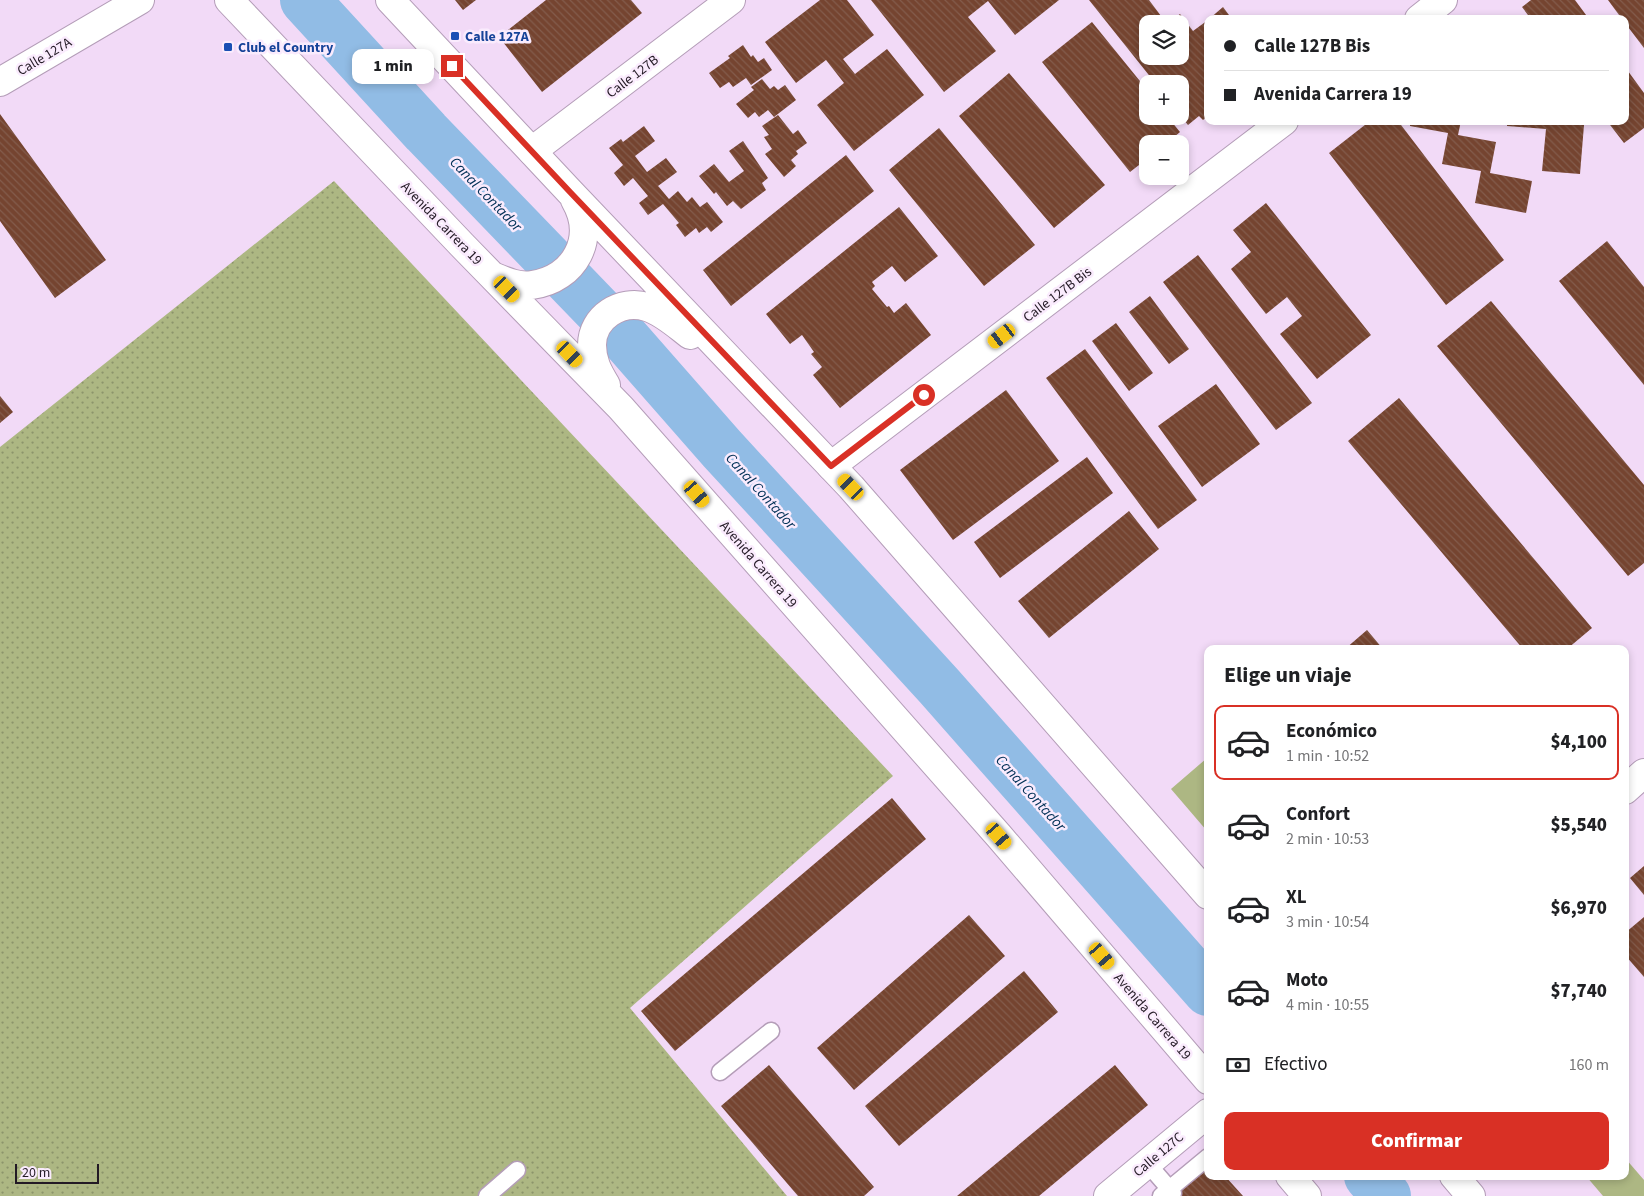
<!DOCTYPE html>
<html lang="es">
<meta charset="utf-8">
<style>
body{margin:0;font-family:"Source Sans 3",sans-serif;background:#f6f6f6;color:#202124;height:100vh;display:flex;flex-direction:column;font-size:19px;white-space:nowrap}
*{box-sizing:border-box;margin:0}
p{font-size:16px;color:#757577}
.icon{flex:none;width:28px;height:28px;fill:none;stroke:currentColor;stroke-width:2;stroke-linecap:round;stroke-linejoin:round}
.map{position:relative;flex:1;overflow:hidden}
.sheet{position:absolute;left:1204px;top:645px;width:425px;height:535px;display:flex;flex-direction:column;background:#fff;border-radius:10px;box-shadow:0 2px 8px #0003}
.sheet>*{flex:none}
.top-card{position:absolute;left:1204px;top:15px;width:425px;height:110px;border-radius:10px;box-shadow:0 2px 8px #0003;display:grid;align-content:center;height:110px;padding:0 20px;background:#fff}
.tools{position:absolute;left:1139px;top:15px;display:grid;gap:10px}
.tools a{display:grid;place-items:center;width:50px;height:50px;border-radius:10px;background:#fff;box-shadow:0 2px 8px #0003;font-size:25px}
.scale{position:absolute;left:15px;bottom:12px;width:84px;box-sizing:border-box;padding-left:5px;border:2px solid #231a25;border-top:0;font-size:14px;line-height:18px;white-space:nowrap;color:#231a25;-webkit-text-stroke:4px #faebfd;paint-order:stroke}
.end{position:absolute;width:22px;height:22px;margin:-11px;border:6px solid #d93025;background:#fff;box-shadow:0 0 0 2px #fff}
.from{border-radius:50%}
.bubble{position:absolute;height:35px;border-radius:10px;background:#fff;box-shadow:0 2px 8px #0003;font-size:16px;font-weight:800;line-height:35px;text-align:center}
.car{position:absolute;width:15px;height:30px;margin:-15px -8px;border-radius:6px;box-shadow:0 0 4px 1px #0007;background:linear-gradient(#f5c518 24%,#345 0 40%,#f5c518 0 76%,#345 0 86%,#f5c518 0)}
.top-card b{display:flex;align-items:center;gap:18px;height:48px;font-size:19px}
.top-card b+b{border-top:1px solid #e0e0e0}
.top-card i{width:12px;height:12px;background:#202124}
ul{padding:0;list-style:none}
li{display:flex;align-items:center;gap:15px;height:75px;margin:0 10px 8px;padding:0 10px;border:2px solid transparent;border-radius:10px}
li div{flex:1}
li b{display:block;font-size:19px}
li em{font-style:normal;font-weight:800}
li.active{border-color:#d93025}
li>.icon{width:45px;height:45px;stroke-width:1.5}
h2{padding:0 20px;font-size:22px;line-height:60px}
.pay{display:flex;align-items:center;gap:12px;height:55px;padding:0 20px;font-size:19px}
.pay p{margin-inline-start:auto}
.action{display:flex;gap:10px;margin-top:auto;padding:10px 20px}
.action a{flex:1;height:58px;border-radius:10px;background:#d93025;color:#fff;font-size:20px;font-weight:800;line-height:58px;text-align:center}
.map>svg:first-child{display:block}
</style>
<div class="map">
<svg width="1644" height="1196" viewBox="0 0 1644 1196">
<defs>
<pattern id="grass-dots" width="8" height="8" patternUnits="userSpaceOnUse" patternTransform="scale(1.25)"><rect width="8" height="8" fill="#adb783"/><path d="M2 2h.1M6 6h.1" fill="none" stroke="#8c946b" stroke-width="1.8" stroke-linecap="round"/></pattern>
<pattern id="building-back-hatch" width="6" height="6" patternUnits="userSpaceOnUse" patternTransform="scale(1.25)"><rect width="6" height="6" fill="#754430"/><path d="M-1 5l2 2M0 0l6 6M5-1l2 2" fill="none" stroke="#835c4c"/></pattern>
</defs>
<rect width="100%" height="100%" fill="#f2daf7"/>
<!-- grass -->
<path fill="url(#grass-dots)" d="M334,181l559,595 -263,232 157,188h-787v-749z"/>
<!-- pitch -->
<path fill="#adb783" d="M1207,758v73l-36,-42z
M1625,1158l19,22v16h-41l-17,-20h39z"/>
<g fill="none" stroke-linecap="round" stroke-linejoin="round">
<!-- river -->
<path stroke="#91bce5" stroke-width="50" d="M305,0l121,132 196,203 100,114 69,75 148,162 269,305
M1369,1176l17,20"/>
</g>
<!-- building -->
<path fill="url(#building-back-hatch)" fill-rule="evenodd" d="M455,0h21l-13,10z
M546,0h85l11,13 -100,79 -43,-55z
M820,0h27l27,35 -31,24 12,15 32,-25 37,46 -70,56 -37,-46 27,-22 -18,-23 -30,23 -31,-41z
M871,0h188l-44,35 -27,-34 -20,16 28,34 -52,41z
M1089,0h60l18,24 13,-10 13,17 15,-11v96l-5,4 -4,-4 -11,9 -8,-10v-31h-24zM1148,24h32v32h-32z
M1531,0h44l14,19h-58l-9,-12z
M1608,0h36v48l-19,-25v-4h-3z
M1223,7l9,12h-23z
M1092,22l56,69v25h19l13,16 -14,12h-18v14l-18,14 -88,-110z
M743,45l8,12 2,-2 5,7 6,-4 8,12 -21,15 -5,-7 -13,9 -4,-5 -9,6 -11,-15 21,-15 -2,-2z
M1625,67l19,26v35l-20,15 -17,-22h18z
M1009,73l96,112 -51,43 -95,-112z
M762,79l8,10 4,-3 4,4 7,-5 11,15 -22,17 -6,-7 -9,7 -4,-5 -7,6 -12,-14 18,-14 -3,-3z
M0,114l106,146 -51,38 -55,-77z
M778,115l15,19 5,-4 9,13 -11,8 2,3 -7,6 5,6 -12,11 -19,-23 7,-5 -8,-12 5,-2 -7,-9z
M1370,121h28l106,139 -58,45 -117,-152z
M1410,121h51l-3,14 38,7 -6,31 42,8 -6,32 -51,-10 6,-32 -39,-7 6,-31 -38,-7z
M1507,121h39l38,4 -4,49 -38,-3 4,-42 -39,-3z
M644,126l11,15 -20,15 12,16 19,-14 11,14 -19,14 1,1 10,12 9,-8 9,11 5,-5 8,10 7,-5 16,20 -12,10 -4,-5 -8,6 -3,-5 -11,9 -9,-12 3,-2 -16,-19 -15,11 -9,-12 9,-7 -15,-18 -9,8 -10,-13 9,-8 -14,-17 12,-9 2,3z
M939,128l96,117 -51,41 -95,-116z
M743,141l25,37 -6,5 4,7 -25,19 -8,-8 -6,5 -11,-14 -2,2 -15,-18 15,-12 15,18 15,-11 -15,-20z
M846,155l28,36 -143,115 -28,-36z
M1266,203l105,132 -54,44 -37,-45 22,-18 -15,-19 -21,17 -35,-45 20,-17 -18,-22z
M899,207l39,49 -33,26 -13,-16 -20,16 3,4 -3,3 15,18 2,-1 5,7 12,-10 25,32 -91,73 -27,-33 9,-8 -11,-13 3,-2 -12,-17 -12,9 -24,-30z
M1607,241l37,46v98l-85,-104z
M1198,255l114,148 -36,27 -113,-148z
M1150,296l39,53 -20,15 -40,-52z
M1491,301l153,184v78l-16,13 -191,-230z
M1116,323l37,50 -24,18 -37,-50z
M1085,349l112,151 -39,29 -112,-151z
M1216,384l44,60 -58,43 -44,-61z
M1006,390l53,71 -106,79 -53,-70z
M0,396l13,16 -13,11z
M1399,398l193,230 -25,21h-44l-175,-208z
M1087,457l26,36 -113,85 -26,-36z
M1129,511l30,38 -110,89 -31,-37z
M1367,630l16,19h-38z
M892,798l34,41 -251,212 -34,-40z
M1644,866v29l-14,-17z
M969,915l36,41 -151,134 -37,-42z
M1644,917v60l-19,-22v-22z
M1024,971l34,41 -159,134 -34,-40z
M769,1065l105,122 -10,9h-66l-77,-90z
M1115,1065l33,40 -109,91h-82z
M1208,1163v13h17l18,20h-73z"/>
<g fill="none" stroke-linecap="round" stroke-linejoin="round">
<!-- lane casing -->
<g stroke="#b49db8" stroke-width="19">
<path id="lane" d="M720,1072l51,-41
M1147,1163l26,30
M487,1196l30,-26
M1161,1196l47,-39"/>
</g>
<!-- street casing -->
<g stroke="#b49db8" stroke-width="30">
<path id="street" d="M1419,19l24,-19
M0,82l140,-82
M532,151l199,-151
M831,466l453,-345
M1625,790l19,-17
M1108,1196l100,-83"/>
</g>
<!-- secondary casing -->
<g stroke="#b49db8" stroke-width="30">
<path id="secondary" d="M229,0l233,245 159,163 378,428 209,244
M390,0l180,192 281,295 357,408
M495,277c12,5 24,10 37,8 43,-6 65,-47 43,-85
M606,385c-8,-13 -14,-24 -14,-40 0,-28 29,-46 55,-38 16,5 30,18 43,28
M1290,1176l17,20
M1454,1176l17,20"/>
</g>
<!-- lane -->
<use href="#lane" stroke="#fff" stroke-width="16"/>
<!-- street -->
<use href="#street" stroke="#fff" stroke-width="28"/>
<!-- secondary -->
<use href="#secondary" stroke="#fff" stroke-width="28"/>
</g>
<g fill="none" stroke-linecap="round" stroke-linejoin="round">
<!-- route -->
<path stroke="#d93025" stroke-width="6" d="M452,66l118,126 261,274 93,-71"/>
</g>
<!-- markers -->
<g fill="#1a4fb4" stroke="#faebfd" stroke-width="2">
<rect x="450" y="31" width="10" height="10" rx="2.5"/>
<rect x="223" y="42" width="10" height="10" rx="2.5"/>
</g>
<g text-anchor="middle" stroke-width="5" stroke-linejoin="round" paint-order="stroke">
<!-- transit labels -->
<g font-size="14" font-weight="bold" fill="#164399" stroke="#faebfd" text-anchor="start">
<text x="465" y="41">Calle 127A</text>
<text x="238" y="52">Club el Country</text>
</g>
<!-- street labels -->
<g font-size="14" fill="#231a25" stroke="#faebfd">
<text transform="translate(44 56) rotate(-31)" y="5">Calle 127A</text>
<text transform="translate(632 76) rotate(-37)" y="5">Calle 127B</text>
<text transform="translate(442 223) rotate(46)" y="5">Avenida Carrera 19</text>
<text transform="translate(1057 294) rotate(-37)" y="5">Calle 127B Bis</text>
<text transform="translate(759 564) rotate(49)" y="5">Avenida Carrera 19</text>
<text transform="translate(1153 1016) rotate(49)" y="5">Avenida Carrera 19</text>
<text transform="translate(1158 1154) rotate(-40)" y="5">Calle 127C</text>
</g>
<!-- water labels -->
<g font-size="15" font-style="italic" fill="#003056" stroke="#faebfd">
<text transform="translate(486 194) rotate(46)" y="5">Canal Contador</text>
<text transform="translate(761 491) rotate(48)" y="5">Canal Contador</text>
<text transform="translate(1031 793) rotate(48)" y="5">Canal Contador</text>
</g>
</g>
</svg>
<div class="tools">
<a><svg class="icon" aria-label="layers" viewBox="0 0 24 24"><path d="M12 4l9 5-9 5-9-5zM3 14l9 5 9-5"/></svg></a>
<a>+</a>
<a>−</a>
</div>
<div class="scale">20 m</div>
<i class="end from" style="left:924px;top:395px"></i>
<i class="end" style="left:452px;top:66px"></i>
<div class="bubble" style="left:352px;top:49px;width:82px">1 min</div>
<i class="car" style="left:507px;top:289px;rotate:136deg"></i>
<i class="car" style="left:1002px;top:336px;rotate:233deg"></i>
<i class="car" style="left:570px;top:354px;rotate:136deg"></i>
<i class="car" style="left:851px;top:487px;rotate:316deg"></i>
<i class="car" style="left:697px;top:494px;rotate:139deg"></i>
<i class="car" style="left:999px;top:836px;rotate:139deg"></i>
<i class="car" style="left:1102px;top:956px;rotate:139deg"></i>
<div class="top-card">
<b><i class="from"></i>Calle 127B Bis</b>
<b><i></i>Avenida Carrera 19</b>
</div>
<section class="sheet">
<h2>Elige un viaje</h2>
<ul>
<li class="active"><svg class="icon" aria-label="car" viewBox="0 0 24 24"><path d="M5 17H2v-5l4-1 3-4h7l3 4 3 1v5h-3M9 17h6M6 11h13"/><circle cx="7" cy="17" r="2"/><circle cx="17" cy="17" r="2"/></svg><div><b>Económico</b><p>1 min · 10:52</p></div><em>$4,100</em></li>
<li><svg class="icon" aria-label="car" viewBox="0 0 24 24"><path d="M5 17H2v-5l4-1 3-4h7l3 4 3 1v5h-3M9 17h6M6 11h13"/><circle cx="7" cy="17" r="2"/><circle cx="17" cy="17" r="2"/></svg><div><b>Confort</b><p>2 min · 10:53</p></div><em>$5,540</em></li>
<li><svg class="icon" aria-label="car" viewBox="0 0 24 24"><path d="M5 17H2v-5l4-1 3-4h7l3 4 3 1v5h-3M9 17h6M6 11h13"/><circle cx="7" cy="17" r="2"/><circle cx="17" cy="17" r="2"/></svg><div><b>XL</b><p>3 min · 10:54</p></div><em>$6,970</em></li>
<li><svg class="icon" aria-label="car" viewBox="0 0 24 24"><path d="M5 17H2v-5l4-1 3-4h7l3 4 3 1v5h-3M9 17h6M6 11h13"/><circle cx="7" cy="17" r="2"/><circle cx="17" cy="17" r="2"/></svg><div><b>Moto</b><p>4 min · 10:55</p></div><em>$7,740</em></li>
</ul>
<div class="pay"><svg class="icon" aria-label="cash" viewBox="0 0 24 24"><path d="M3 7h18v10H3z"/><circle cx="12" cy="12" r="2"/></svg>Efectivo<p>160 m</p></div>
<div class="action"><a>Confirmar</a></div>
</section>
</div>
